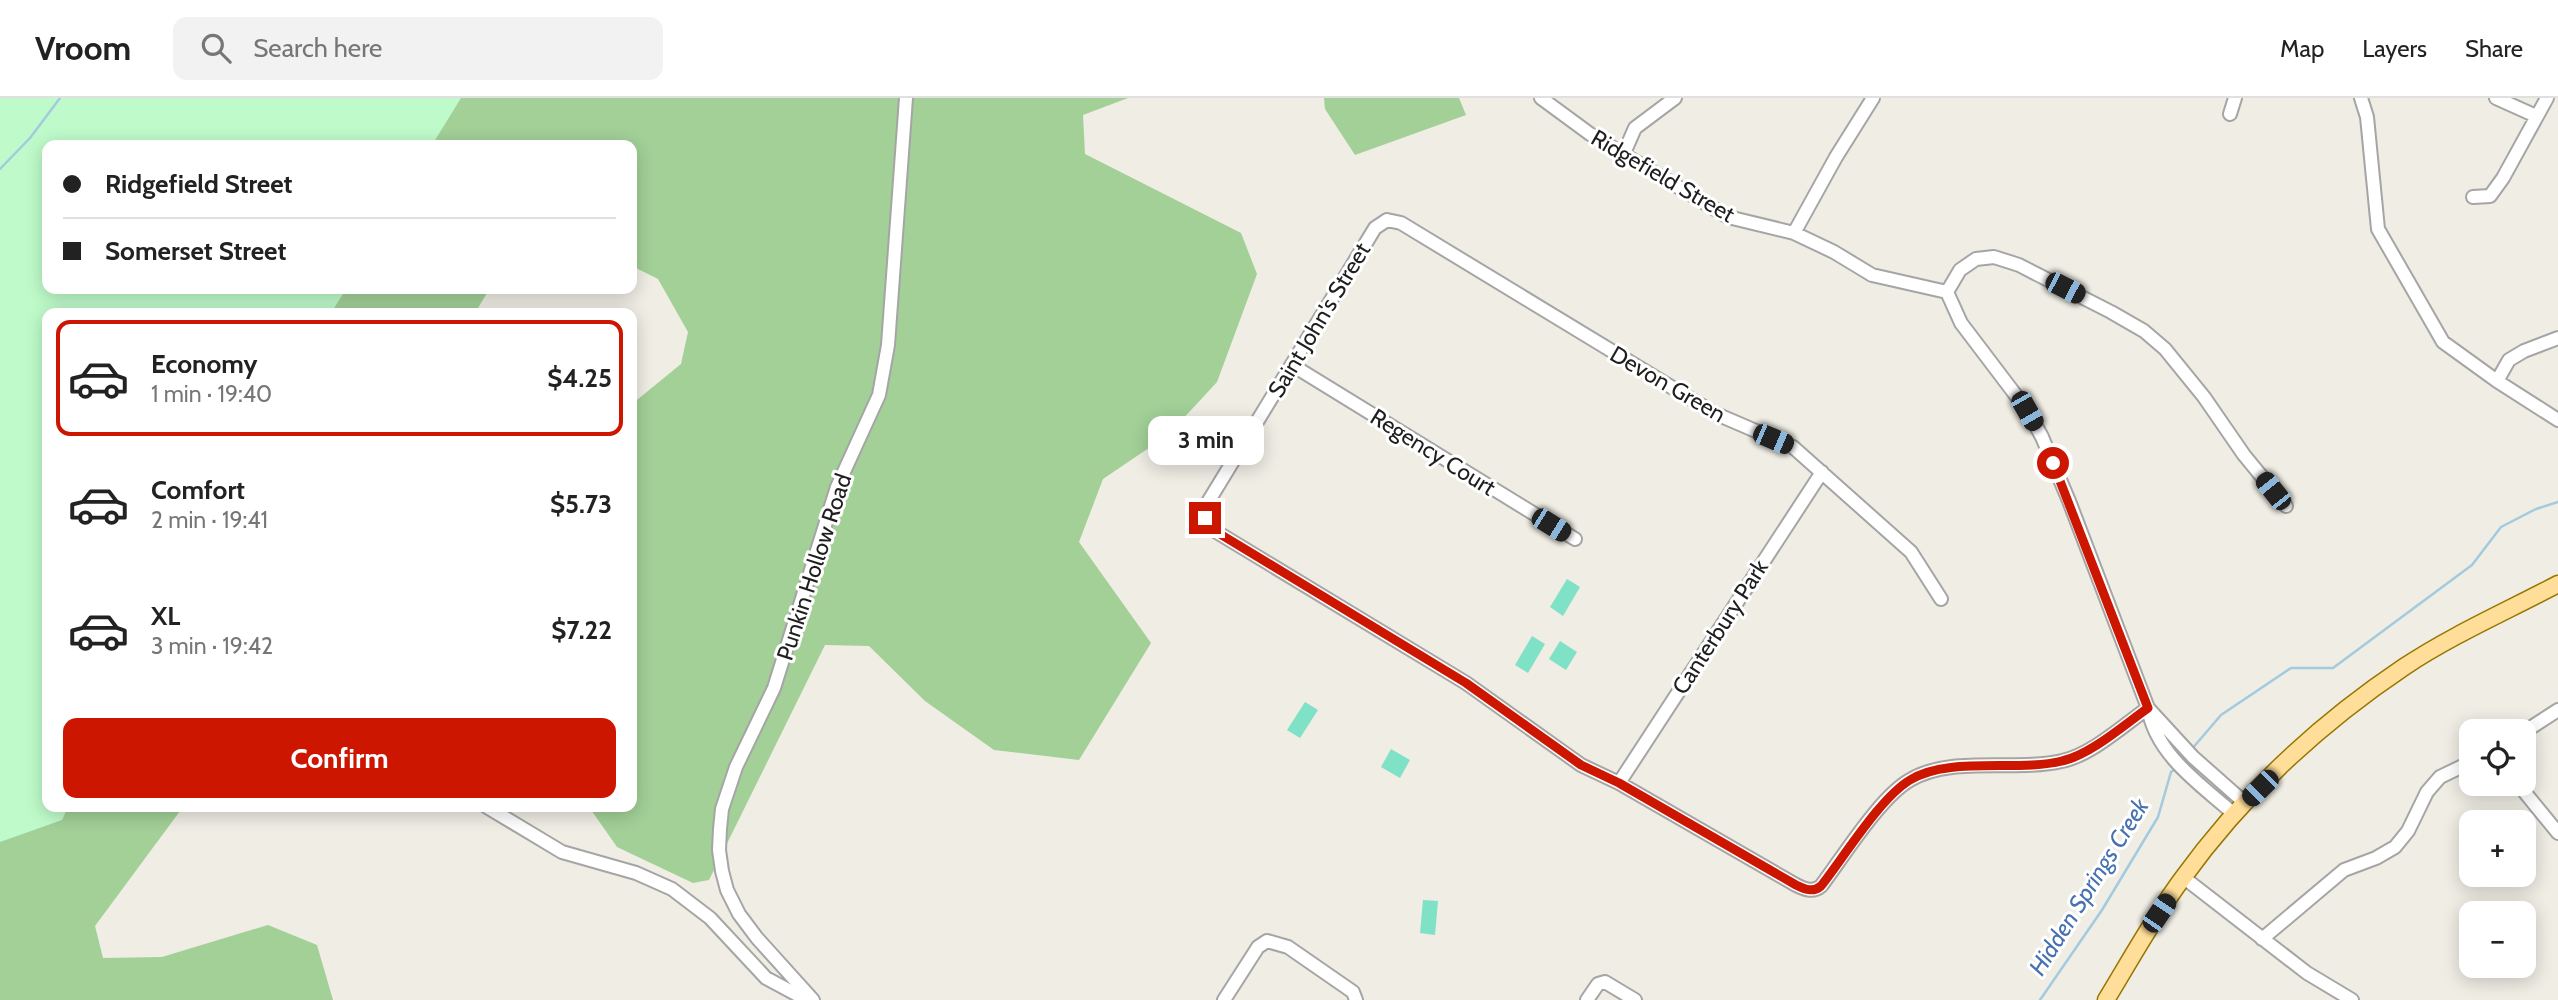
<!DOCTYPE html>
<meta charset="utf-8">
<style>
body{margin:0;font-family:Cabin,sans-serif;background:#f2f2f2;color:#222;height:100vh;display:flex;flex-direction:column;font-size:26px;white-space:nowrap}
*{box-sizing:border-box;margin:0}
p{font-size:23px;color:#767676}
.icon{flex:none;width:38px;height:38px;fill:none;stroke:currentColor;stroke-width:2;stroke-linecap:round;stroke-linejoin:round}
.map{position:relative;flex:1;overflow:hidden}
.sheet{position:absolute;left:42px;top:210px;width:595px;height:504px;display:flex;flex-direction:column;background:#fff;border-radius:14px;box-shadow:0 4px 18px #0003}
.sheet>*{flex:none}
.banner{position:absolute;left:42px;top:42px;width:595px;height:154px;border-radius:14px;box-shadow:0 4px 18px #0003;display:grid;align-content:center;height:154px;padding:0 21px;background:#fff}
.fabs{position:absolute;left:2459px;top:621px;display:grid;gap:14px}
.fabs a{display:grid;place-items:center;width:77px;height:77px;border-radius:14px;background:#fff;box-shadow:0 4px 18px #0003;font-size:35px}
.end{position:absolute;width:32px;height:32px;margin:-16px;border:9px solid #cc1600;background:#fff;box-shadow:0 0 0 4px #fff}
.from{border-radius:50%}
.bubble{position:absolute;height:49px;border-radius:14px;background:#fff;box-shadow:0 4px 18px #0003;font-size:23px;font-weight:700;line-height:49px;text-align:center}
.car{position:absolute;width:21px;height:42px;margin:-21px -10px;border-radius:9px;box-shadow:0 0 5px 2px #0007;background:linear-gradient(#222 24%,#8ab4d8 0 40%,#222 0 76%,#8ab4d8 0 86%,#222 0)}
.banner b{display:flex;align-items:center;gap:24px;height:66px;font-size:26px}
.banner b+b{border-top:2px solid #e0e0e0}
.banner i{width:18px;height:18px;background:#222}
ul{padding:12px 0 0;list-style:none}
li{display:flex;align-items:center;gap:21px;height:116px;margin:0 14px 10px;padding:0 7px;border:4px solid transparent;border-radius:14px}
li div{flex:1}
li b{display:block;font-size:26px}
li em{font-style:normal;font-weight:700}
li.active{border-color:#cc1600}
li>.icon{width:63px;height:63px;stroke-width:1.5}
.button{display:flex;gap:14px;margin-top:auto;padding:14px 21px}
.button a{flex:1;height:80px;border-radius:14px;background:#cc1600;color:#fff;font-size:28px;font-weight:700;line-height:80px;text-align:center}
header{display:flex;align-items:center;gap:42px;box-sizing:border-box;height:98px;padding:0 35px;background:#fff;border-bottom:2px solid #e0e0e0}
header strong{font-size:33px}
nav{display:flex;gap:38px;margin-inline-start:auto;font-size:24px}
.search{width:490px;height:63px;background:#f2f2f2;display:flex;align-items:center;gap:18px;box-sizing:border-box;padding:0 24px;border-radius:14px;color:#767676;font-size:26px}
.map>svg:first-child{display:block}
</style>
<header>
<strong>Vroom</strong>
<div class="search"><svg class="icon" aria-label="search" viewBox="0 0 24 24"><circle cx="10" cy="10" r="6"/><path d="M15 15l6 6"/></svg>Search here</div>
<nav><a>Map</a><a>Layers</a><a>Share</a></nav>
</header>
<div class="map">
<svg width="2558" height="902" viewBox="0 0 2558 902">
<rect width="100%" height="100%" fill="#efede4"/>
<!-- forest -->
<path fill="#a2d097" d="M135,0h993l-45,17 2,39 156,79 16,41 -40,108 -49,53 -65,44 -24,63 72,101 -72,117 -85,-10 -69,-49 -56,-55 -44,-1 -116,235 -16,3 -76,-36 -28,-40h43v-403l49,-40 7,-32 -30,-53 -26,-13v-121h-525z
M1324,0h135l7,17 -111,40 -30,-46z
M47,191h446l-6,4 -12,20h-428v494h136l-88,119 8,32 59,-1 106,-32 49,20 16,55h-333v-679z"/>
<!-- park -->
<path fill="#bffbca" d="M0,0h461l-29,47h-385v144h299l-15,24h-284v494h21l-6,13 -62,22z"/>
<!-- pitch -->
<path fill="#7fe1c6" d="M1567,481l13,8 -17,29 -13,-9z
M1532,538l13,8 -17,29 -13,-8z
M1560,543l17,11 -11,18 -17,-11z
M1305,604l13,8 -18,28 -13,-8z
M1391,651l19,11 -10,18 -19,-11z
M1423,802l15,1 -3,34 -15,-2z"/>
<g fill="none" stroke-linecap="round" stroke-linejoin="round">
<!-- stream -->
<path stroke="#a3cadf" stroke-width="2.5" d="M0,71l30,-31 30,-40
M2191,652l30,-35 70,-47h42l139,-103 29,-38 35,-18 22,-7
M2040,902l62,-90 56,-93 13,-45 4,-3"/>
<!-- minor casing -->
<g stroke="#a5a5a5" stroke-width="16">
<path id="minor" d="M1541,0l49,36 138,83 66,16 40,19 38,23 75,17
M2361,0l6,19 11,112 65,113 54,39 61,39
M2496,0l40,18
M2230,16l5,-16
M1624,55l11,-25 40,-30
M2473,99l17,-1 13,-18 44,-80
M1794,135l42,-76 37,-59
M1947,194l14,31 66,87 15,27 27,64 79,207c8,47 52,76 86,106
M1947,194l13,-22 16,-11 18,-2 25,8 92,47 33,19 21,18 39,48 40,58 42,51
M1292,267l283,174
M2497,283l12,-21 15,-9 34,-13
M1941,501l-30,-47 -118,-105 -79,-34 -313,-190 -14,-3 -12,8 -170,279 2,18 8,6 251,152 115,82 38,18 177,102c8,4 17,8 25,1 22,-29 59,-89 89,-106 41,-25 105,-8 152,-19 29,-6 62,-36 86,-53
M2148,610l45,49 52,46
M2524,634l34,-22
M1619,685l203,-311
M2518,686l40,49
M487,709l75,45 74,21 36,16 38,29 56,60 41,22
M2183,779l124,96 45,27
M2262,841l82,-69 32,-12 19,-11 13,-16 19,-39 13,-15 31,-15
M813,902l-56,-62 -18,-24 -12,-24 -5,-19 -3,-21 1,-21 2,-20 14,-42 38,-79 63,-201 42,-92 9,-50 18,-247
M1224,902l34,-53 9,-6 21,6 65,45 3,8
M1587,902l11,-16 7,-2 30,18"/>
</g>
<!-- major casing -->
<g stroke="#987600" stroke-width="19">
<path id="major" d="M2106,902c25,-41 48,-83 76,-121 60,-83 137,-155 222,-212 48,-32 103,-56 154,-83"/>
</g>
<!-- minor -->
<use href="#minor" stroke="#fff" stroke-width="12"/>
<!-- major -->
<use href="#major" stroke="#ffde99" stroke-width="16"/>
</g>
<g fill="none" stroke-linecap="round" stroke-linejoin="round">
<!-- route -->
<path stroke="#cc1600" stroke-width="9" d="M1205,420l2,7 8,6 251,152 115,82 38,18 177,102c8,4 17,8 25,1 23,-29 59,-88 89,-106 38,-24 107,-8 152,-19 28,-6 62,-36 86,-53l-95,-245"/>
</g>
<g text-anchor="middle" stroke-width="6" stroke-linejoin="round" paint-order="stroke">
<!-- street labels -->
<g font-size="23" fill="#1e1e1e" stroke="#fff">
<text transform="translate(1663 78) rotate(30)" y="8">Ridgefield Street</text>
<text transform="translate(1319 222) rotate(-59)" y="8">Saint John's Street</text>
<text transform="translate(1668 286) rotate(30)" y="8">Devon Green</text>
<text transform="translate(1433 354) rotate(32)" y="8">Regency Court</text>
<text transform="translate(814 469) rotate(-72)" y="8">Punkin Hollow Road</text>
<text transform="translate(1720 529) rotate(-57)" y="8">Canterbury Park</text>
</g>
<!-- water labels -->
<g font-size="24" font-style="italic" fill="#4771b1" stroke="#fff">
<text transform="translate(2089 789) rotate(-58)" y="8">Hidden Springs Creek</text>
</g>
</g>
</svg>
<div class="fabs">
<a><svg class="icon" aria-label="locate" viewBox="0 0 24 24"><circle cx="12" cy="12" r="6"/><path d="M12 2v4M12 18v4M2 12h4M18 12h4"/></svg></a>
<a>+</a>
<a>−</a>
</div>
<i class="end from" style="left:2053px;top:365px"></i>
<i class="end" style="left:1205px;top:420px"></i>
<div class="bubble" style="left:1148px;top:318px;width:116px">3 min</div>
<i class="car" style="left:2065px;top:190px;rotate:117deg"></i>
<i class="car" style="left:2027px;top:313px;rotate:150deg"></i>
<i class="car" style="left:1773px;top:341px;rotate:113deg"></i>
<i class="car" style="left:2273px;top:393px;rotate:321deg"></i>
<i class="car" style="left:1551px;top:427px;rotate:122deg"></i>
<i class="car" style="left:2260px;top:690px;rotate:225deg"></i>
<i class="car" style="left:2159px;top:815px;rotate:34deg"></i>
<div class="banner">
<b><i class="from"></i>Ridgefield Street</b>
<b><i></i>Somerset Street</b>
</div>
<section class="sheet">
<ul>
<li class="active"><svg class="icon" aria-label="car" viewBox="0 0 24 24"><path d="M5 17H2v-5l4-1 3-4h7l3 4 3 1v5h-3M9 17h6M6 11h13"/><circle cx="7" cy="17" r="2"/><circle cx="17" cy="17" r="2"/></svg><div><b>Economy</b><p>1 min · 19:40</p></div><em>$4.25</em></li>
<li><svg class="icon" aria-label="car" viewBox="0 0 24 24"><path d="M5 17H2v-5l4-1 3-4h7l3 4 3 1v5h-3M9 17h6M6 11h13"/><circle cx="7" cy="17" r="2"/><circle cx="17" cy="17" r="2"/></svg><div><b>Comfort</b><p>2 min · 19:41</p></div><em>$5.73</em></li>
<li><svg class="icon" aria-label="car" viewBox="0 0 24 24"><path d="M5 17H2v-5l4-1 3-4h7l3 4 3 1v5h-3M9 17h6M6 11h13"/><circle cx="7" cy="17" r="2"/><circle cx="17" cy="17" r="2"/></svg><div><b>XL</b><p>3 min · 19:42</p></div><em>$7.22</em></li>
</ul>
<div class="button"><a>Confirm</a></div>
</section>
</div>
